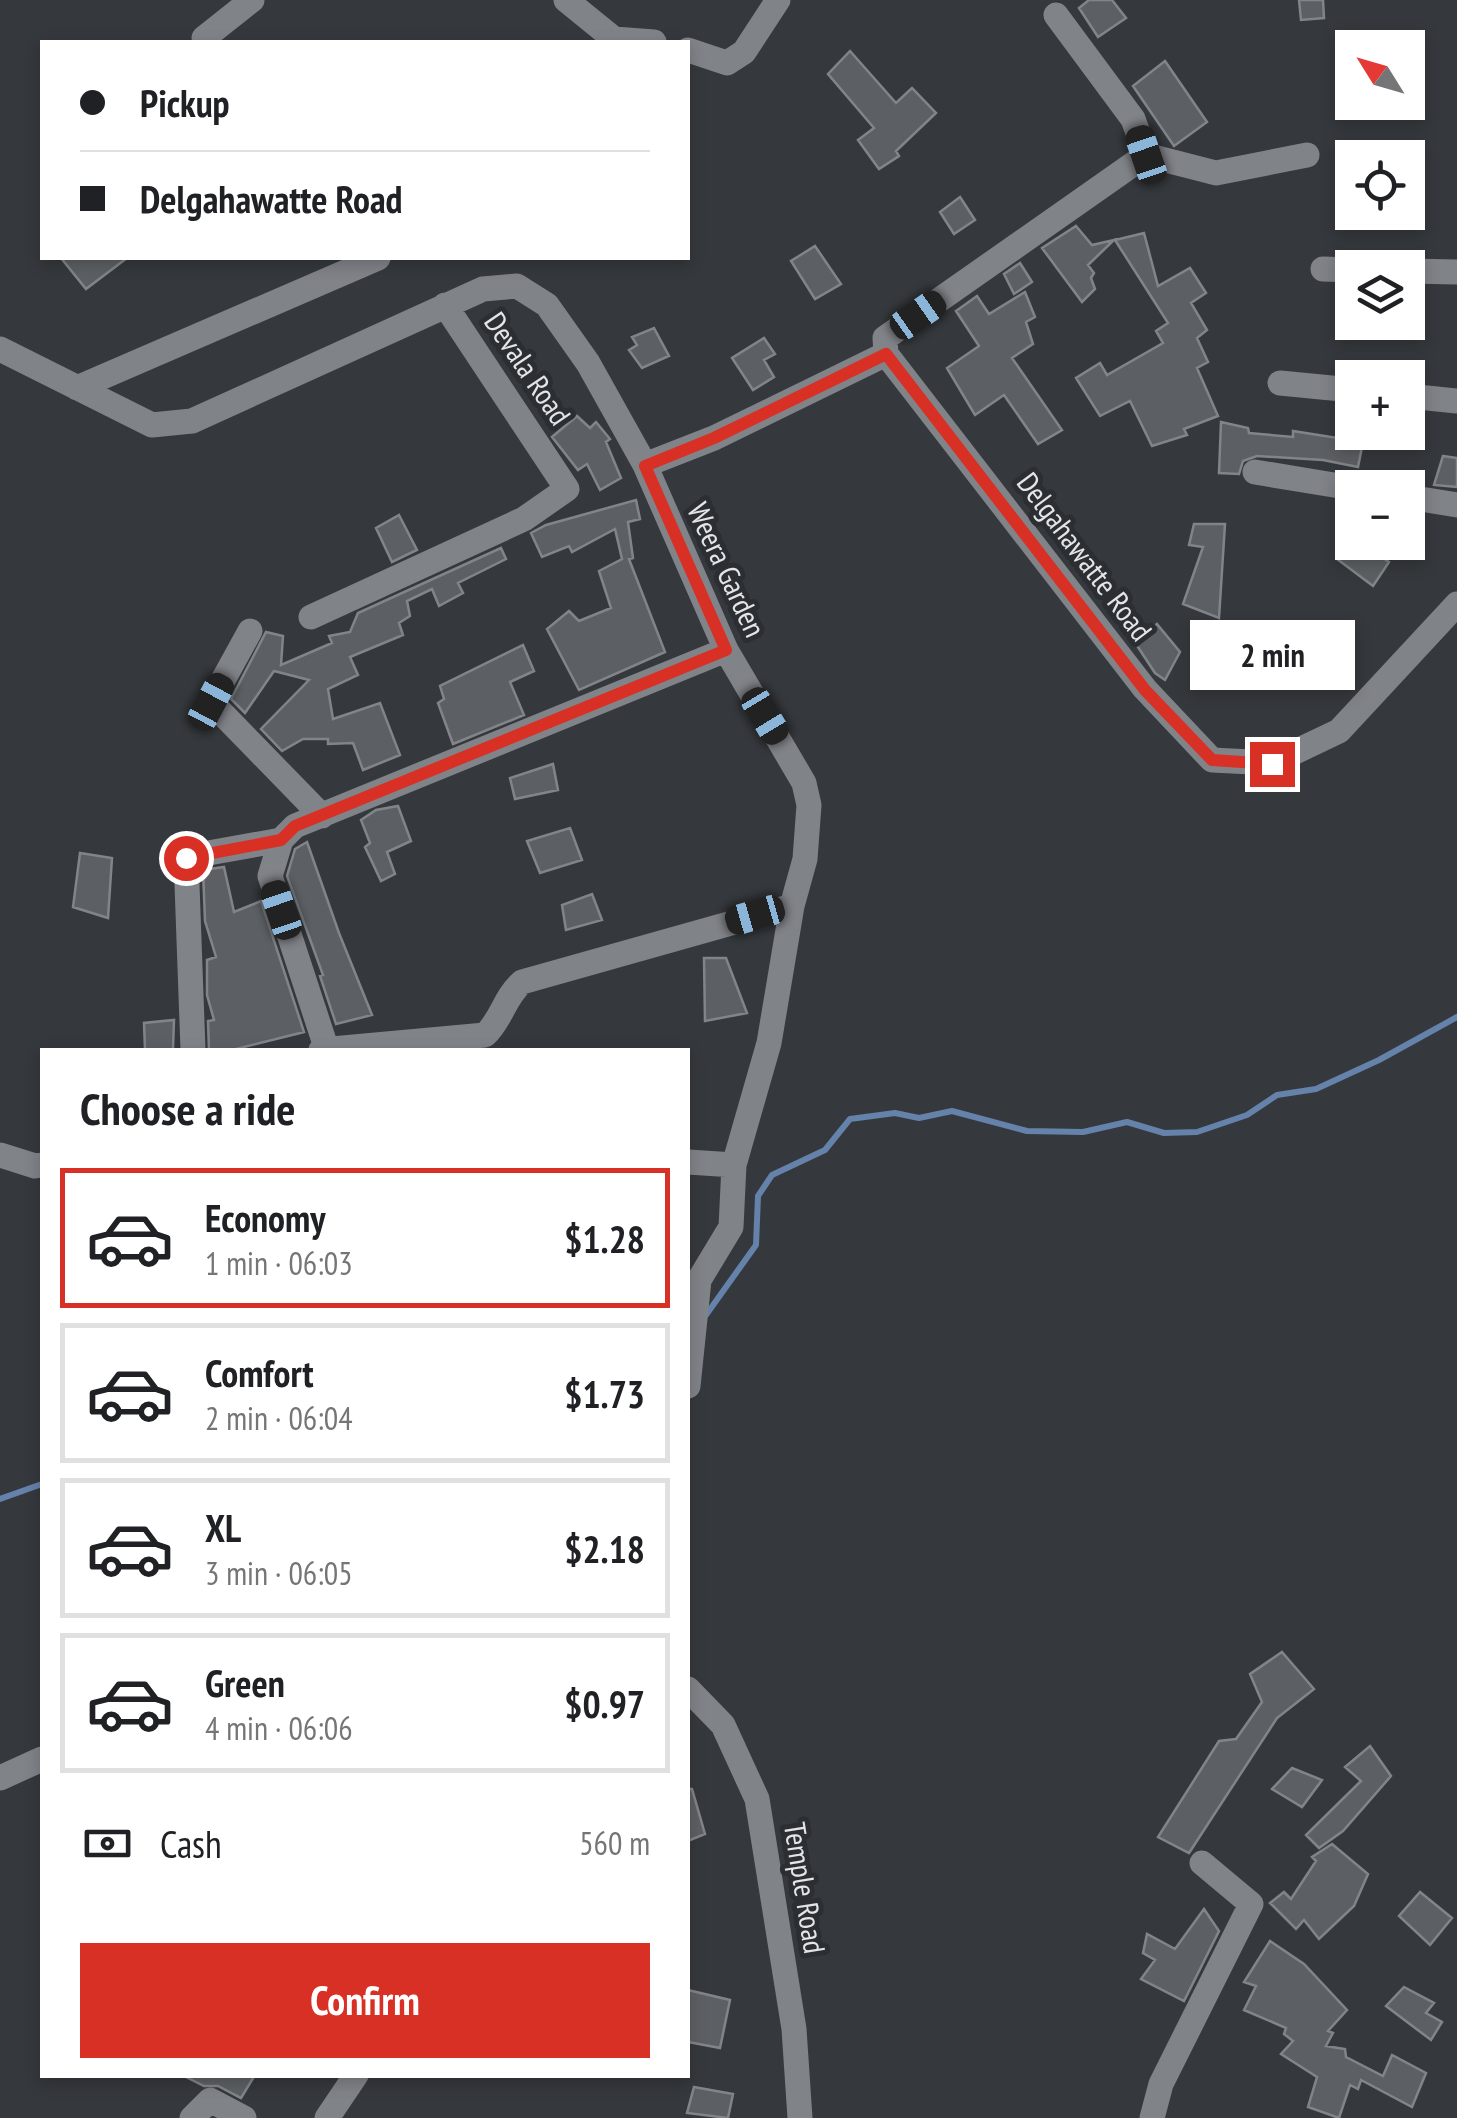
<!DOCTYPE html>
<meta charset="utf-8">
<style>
body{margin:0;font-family:"PT Sans Narrow",sans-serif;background:#f2f2f2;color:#202124;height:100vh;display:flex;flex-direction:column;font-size:38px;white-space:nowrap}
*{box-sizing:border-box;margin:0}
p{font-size:32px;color:#757577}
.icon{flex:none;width:55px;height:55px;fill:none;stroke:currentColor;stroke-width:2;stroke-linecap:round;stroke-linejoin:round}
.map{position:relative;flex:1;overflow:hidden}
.drawer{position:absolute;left:40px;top:1048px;width:650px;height:1030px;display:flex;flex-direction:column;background:#fff;border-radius:0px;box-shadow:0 5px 15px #0003}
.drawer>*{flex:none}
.hud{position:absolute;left:40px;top:40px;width:650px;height:220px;border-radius:0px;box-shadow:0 5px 15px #0003;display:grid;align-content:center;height:220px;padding:0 40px;background:#fff}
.needle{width:65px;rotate:307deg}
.fabs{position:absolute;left:1335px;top:30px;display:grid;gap:20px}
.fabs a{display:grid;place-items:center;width:90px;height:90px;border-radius:0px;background:#fff;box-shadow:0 5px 15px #0003;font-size:50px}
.end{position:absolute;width:45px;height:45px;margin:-22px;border:12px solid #d93025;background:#fff;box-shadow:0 0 0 5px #fff}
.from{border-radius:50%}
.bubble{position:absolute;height:70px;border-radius:0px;background:#fff;box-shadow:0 5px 15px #0003;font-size:32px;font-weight:600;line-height:70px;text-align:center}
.car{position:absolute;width:30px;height:60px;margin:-30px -15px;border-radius:12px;box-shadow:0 0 8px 2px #0007;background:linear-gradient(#222 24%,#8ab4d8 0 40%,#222 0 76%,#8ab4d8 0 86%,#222 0)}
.hud b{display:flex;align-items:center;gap:35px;height:95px;font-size:38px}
.hud b+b{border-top:2px solid #e0e0e0}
.hud i{width:25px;height:25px;background:#202124}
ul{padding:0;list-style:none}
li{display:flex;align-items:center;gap:30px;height:140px;margin:0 20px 15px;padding:0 20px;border:5px solid #e0e0e0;border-radius:0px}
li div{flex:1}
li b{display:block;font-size:38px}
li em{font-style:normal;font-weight:600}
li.active{border-color:#d93025}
li>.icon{width:90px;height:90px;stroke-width:1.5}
h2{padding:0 40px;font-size:45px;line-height:120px}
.pay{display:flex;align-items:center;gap:25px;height:110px;padding:0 40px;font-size:38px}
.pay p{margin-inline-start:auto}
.action{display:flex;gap:20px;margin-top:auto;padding:20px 40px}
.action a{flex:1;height:115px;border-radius:0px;background:#d93025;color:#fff;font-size:40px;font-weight:600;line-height:115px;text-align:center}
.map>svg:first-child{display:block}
</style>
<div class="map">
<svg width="1457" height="2118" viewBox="0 0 1457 2118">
<rect width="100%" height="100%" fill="#35383c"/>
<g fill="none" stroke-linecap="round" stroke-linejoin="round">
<!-- stream -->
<path stroke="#6582ab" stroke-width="6" d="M706,1315l50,-70 2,-49 14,-21 53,-25 25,-31 45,-6 24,5 33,-7 75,20 56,1 44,-10 37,11 33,-1 50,-17 30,-20 39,-6 63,-29 78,-43
M0,1499l42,-15"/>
</g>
<!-- building -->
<path fill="#5c6064" stroke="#818589" stroke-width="2.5" d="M1089,0h23l14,18 -28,19 -19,-29z
M1299,0h24l1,18 -23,2z
M850,51l46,52 16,-15 24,25 -40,38 3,5 -20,13 -21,-29 16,-12 -46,-54z
M1165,61l42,61 -33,24 -41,-60z
M960,197l15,23 -21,14 -14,-22z
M1076,226l16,19 22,-5 -26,25 6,8 -3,5 4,11 -13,13 -40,-54z
M1144,233l14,53 32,-18 16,25 -15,10 16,27 -10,8 11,24 -11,6 21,48 -34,13 3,6 -35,11 -22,-45 -30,15 -24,-38 24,-15 7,12 56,-32 -7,-12 12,-8 -53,-83z
M815,246l26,38 -26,15 -24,-38z
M61,258h66l-41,31z
M1020,263l12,19 -18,12 -10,-20z
M1025,292l10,25 -9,5 7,22 -21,14 50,72 -24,14 -34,-49 -29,20 -28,-47 32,-22 -23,-35 21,-15 12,18z
M654,328l15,28 -27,12 -13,-18 8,-5 -5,-8z
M764,338l11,16 -11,6 10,17 -21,13 -21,-32z
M577,416l13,12 6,-6 14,17 -4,3 15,36 -21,12 -13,-26 -9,6 -26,-33z
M1221,422l27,6 1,5 44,4v-6l70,11 -5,25 -35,-7 -66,-4 -14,5 -4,13 -20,-1z
M1443,456l14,2v29l-23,-2z
M636,500l4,19 -12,3 5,36 -4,1 36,93 -86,38 -32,-61 22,-18 10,10 32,-13 -12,-37 23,-12 -7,-30 -43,23 -3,-6 -27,11 -11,-24 15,-8z
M399,515l18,35 -25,12 -16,-34z
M1194,524h31l-6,94 -36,-14 20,-57 -14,-2z
M1351,536l1,6h8l29,20 -16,24 -36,-27z
M501,548l5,11 -48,24 5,10 -24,13 -7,-17 -25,12 3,15 -11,7 4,12 -53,22 8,18 -30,14 5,30 47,-16 20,52 -37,15 -10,-27 -25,1v-5h-25l-21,12 -21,-22 48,-49 -35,-9 -29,42 -14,-14 35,-67 17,4 -2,29 51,-22 -3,-7 21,-4 8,-19z
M1157,624l23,28 -15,28 -10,-7 -21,-32z
M523,645l11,26 -24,11 14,33 -71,29 -15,-41 6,-4 -4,-13z
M553,764l5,26 -43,9 -5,-21z
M398,806l13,35 -24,11 8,22 -14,7 -16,-34 5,-4 -9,-23 15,-10z
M570,828l12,32 -42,13 -13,-32z
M307,842l32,91 33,82 -36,9 -16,-48 3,-1 -36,-99 8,-27z
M80,853l32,5 -4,60 -35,-11z
M224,867l10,45 27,-11 43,131 -72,18h-23l-1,-29 6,-1 -7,-25v-35l9,-3 -11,-36 -2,-51z
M592,894l10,26 -36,10 -4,-25z
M704,958h22l21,55 -42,8z
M174,1020l-1,30h-28l-1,-27z
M1282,1652l32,37 -37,29 -88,135 -31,-16 61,-96 17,-2 26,-37 -12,-28z
M1370,1746l21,30 -48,55 -24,17 -13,-13 55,-54 -16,-14z
M1292,1768l30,12 -20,27 -30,-18z
M688,1789h4l13,45 -17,7z
M1332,1844l36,30 -14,32 -35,33 -15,-19 -8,9 -26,-26 14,-11 7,7 25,-38 -4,-4z
M1420,1892l32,26 -22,27 -31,-29z
M1204,1909l15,22 -35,70 -43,-22 14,-19 -12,-7 4,-19 28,15z
M1270,1941l34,23 43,46 -19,21 5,2 -7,13 19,3 1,8 37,19 9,-21 34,18 -14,34 -51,-27 -3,9 -8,-4 -11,33 -31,-11 9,-30 -36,-23 12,-13 -9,-7 2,-6 -42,-18 12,-24 -12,-4z
M1404,1987l30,16 -8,10 16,9 -11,18 -45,-34z
M688,1990l42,10 -10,48 -32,-6z
M182,2075h73l-14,23 -23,-12h-14z
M694,2087l39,7 -5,24 -41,-5z"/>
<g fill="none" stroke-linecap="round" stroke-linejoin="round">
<!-- minor -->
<path stroke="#808388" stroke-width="25" d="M566,0l48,39 40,3
M1056,15l77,104 13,36
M204,38l48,-38
M688,50l39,13 17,-11 34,-52
M1323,269l29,1
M1408,271l49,1
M0,349l152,76 40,-4 291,-132 34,-3 30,19 41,58 57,102 81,185 78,133 5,22 -4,54 -13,47 -23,137 -35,122 -3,62 -32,53 -11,106
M886,354l-1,-16 261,-183 70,18 91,-18
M1280,383l72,7
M77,388l301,-130
M1408,396l49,5
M645,465l69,-27 172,-84 259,335 67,71 60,3 67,-32 118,-127
M1255,472l97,16
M1408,497l49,8
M311,617l213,-98 43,-30 -122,-184
M250,631l-39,71 111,114
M193,1050l-7,-193 95,-17
M321,1050l164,-15c17,-16 19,-37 37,-53l270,-76
M327,1050l-57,-174 11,-36 14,-14 431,-176
M0,1155l35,11 7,-1
M688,1162l46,3
M688,1689l35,36 34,74 37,230 6,89
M0,1778l42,-19
M192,2118l18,-18 34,18
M327,2118l29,-43
M1152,2118l9,-34 90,-180 -49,-41"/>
</g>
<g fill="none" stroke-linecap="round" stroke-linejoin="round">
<!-- route -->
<path stroke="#d93025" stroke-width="12" d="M186,858l95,-18 14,-14 431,-176 -81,-184 69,-28 172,-84 259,336 67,70 60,4"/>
</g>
<g text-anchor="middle" stroke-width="10" stroke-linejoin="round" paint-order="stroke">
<!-- street labels -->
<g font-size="30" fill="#e3e5e7" stroke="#2b2e32">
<text transform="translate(527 369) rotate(56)" y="10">Devala Road</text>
<text transform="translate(1084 557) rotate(53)" y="10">Delgahawatte Road</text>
<text transform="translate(726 570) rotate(65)" y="10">Weera Garden</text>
<text transform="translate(804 1888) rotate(81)" y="10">Temple Road</text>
</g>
</g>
</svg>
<div class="fabs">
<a><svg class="needle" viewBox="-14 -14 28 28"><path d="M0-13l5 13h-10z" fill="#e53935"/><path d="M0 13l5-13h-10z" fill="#757577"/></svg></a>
<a><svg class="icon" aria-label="locate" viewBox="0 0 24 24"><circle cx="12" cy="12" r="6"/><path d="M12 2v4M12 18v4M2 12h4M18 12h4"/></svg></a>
<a><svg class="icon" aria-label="layers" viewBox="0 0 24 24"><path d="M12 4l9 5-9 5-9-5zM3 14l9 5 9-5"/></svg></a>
<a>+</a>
<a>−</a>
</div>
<i class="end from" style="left:186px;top:858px"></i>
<i class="end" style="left:1272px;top:764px"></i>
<div class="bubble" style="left:1190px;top:620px;width:165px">2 min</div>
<i class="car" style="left:1146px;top:155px;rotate:341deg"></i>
<i class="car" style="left:918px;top:315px;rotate:55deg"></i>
<i class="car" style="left:211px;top:702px;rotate:28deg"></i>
<i class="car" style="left:765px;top:716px;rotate:149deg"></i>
<i class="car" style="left:281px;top:910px;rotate:341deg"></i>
<i class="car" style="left:755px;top:915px;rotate:254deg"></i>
<div class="hud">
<b><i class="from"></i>Pickup</b>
<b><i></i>Delgahawatte Road</b>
</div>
<section class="drawer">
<h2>Choose a ride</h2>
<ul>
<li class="active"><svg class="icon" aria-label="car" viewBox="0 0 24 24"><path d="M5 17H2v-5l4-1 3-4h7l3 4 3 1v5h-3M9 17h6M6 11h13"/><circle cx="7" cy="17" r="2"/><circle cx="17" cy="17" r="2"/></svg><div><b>Economy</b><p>1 min · 06:03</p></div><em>$1.28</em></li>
<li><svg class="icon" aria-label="car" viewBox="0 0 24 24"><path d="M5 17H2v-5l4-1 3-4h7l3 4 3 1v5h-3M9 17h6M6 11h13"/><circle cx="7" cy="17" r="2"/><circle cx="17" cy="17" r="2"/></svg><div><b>Comfort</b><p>2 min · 06:04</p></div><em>$1.73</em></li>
<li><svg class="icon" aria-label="car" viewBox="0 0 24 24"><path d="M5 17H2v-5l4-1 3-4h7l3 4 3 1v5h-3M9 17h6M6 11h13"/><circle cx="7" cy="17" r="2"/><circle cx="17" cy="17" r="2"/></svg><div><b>XL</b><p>3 min · 06:05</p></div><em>$2.18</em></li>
<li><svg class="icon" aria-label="car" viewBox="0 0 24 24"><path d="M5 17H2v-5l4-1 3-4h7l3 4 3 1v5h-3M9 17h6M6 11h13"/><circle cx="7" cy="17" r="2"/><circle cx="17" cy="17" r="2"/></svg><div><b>Green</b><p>4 min · 06:06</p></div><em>$0.97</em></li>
</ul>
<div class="pay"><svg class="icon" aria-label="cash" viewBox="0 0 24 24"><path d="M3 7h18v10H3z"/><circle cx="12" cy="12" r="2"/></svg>Cash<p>560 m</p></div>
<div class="action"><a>Confirm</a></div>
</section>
</div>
